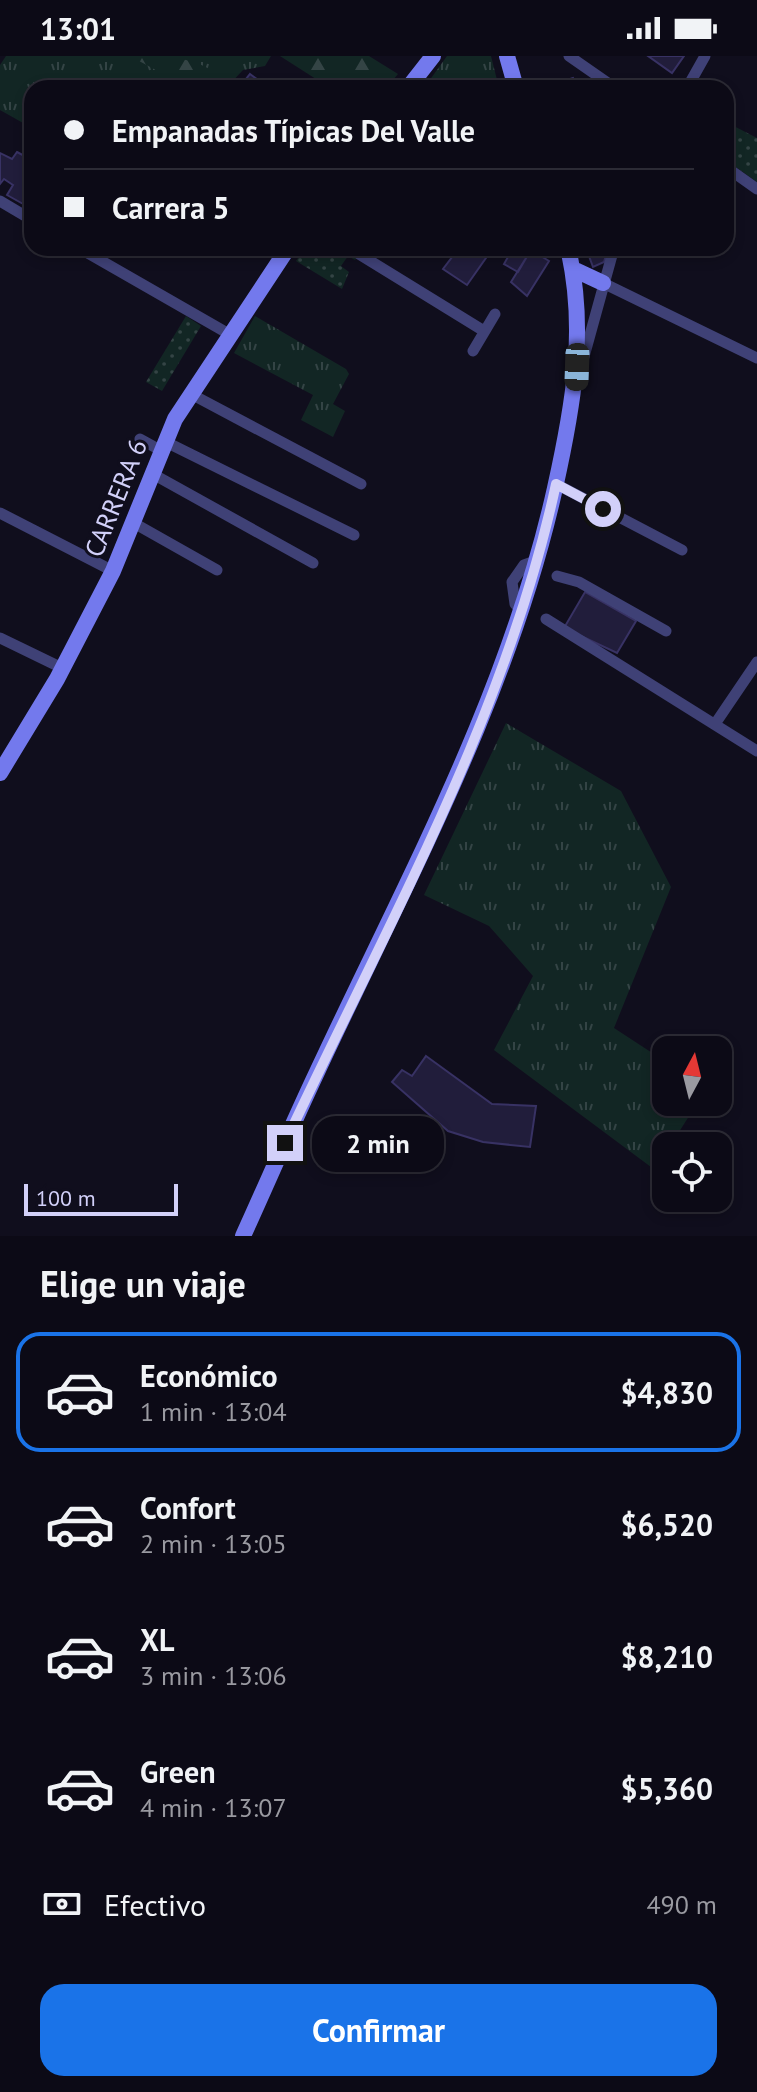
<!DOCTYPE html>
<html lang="es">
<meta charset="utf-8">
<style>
body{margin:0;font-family:"PT Sans",sans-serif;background:#15131f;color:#f1f3f6;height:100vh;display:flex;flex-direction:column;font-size:30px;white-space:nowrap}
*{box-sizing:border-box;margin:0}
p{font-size:26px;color:#9a9aa1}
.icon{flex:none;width:44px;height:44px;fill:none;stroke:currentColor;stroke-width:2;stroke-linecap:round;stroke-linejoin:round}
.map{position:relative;height:1180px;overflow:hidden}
.panel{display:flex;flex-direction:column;background:#0c0a16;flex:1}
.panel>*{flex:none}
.banner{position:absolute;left:24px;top:24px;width:710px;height:176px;border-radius:24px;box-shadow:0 4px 12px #0003,0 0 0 2px #2c2b35;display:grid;align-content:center;height:176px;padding:0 40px;background:#0c0a16}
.needle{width:52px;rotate:7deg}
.controls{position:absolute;left:652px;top:980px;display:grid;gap:16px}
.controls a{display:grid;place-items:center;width:80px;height:80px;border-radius:16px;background:#0c0a16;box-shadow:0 4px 12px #0003,0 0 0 2px #2c2b35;font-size:40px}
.scale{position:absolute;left:24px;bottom:20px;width:154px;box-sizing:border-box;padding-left:8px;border:4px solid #d2d0f9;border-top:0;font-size:22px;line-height:28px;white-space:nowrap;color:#d2d0f9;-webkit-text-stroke:6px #100e1d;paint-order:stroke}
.end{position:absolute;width:36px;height:36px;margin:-18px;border:10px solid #d2d0f9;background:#111;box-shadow:0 0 0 4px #111}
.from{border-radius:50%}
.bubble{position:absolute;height:56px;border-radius:24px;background:#0c0a16;box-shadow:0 4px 12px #0003,0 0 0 2px #2c2b35;font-size:26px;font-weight:600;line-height:56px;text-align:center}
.car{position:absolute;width:24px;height:48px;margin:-24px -12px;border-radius:10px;box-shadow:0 0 6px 2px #0007;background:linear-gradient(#222 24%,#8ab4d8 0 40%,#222 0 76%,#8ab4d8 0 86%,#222 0)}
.banner b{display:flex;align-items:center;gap:28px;height:76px;font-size:30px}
.banner b+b{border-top:2px solid #2c2b35}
.banner i{width:20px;height:20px;background:#f1f3f6}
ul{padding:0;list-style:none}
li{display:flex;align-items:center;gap:24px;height:120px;margin:0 16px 12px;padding:0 24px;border:4px solid transparent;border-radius:24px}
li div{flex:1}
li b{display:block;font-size:30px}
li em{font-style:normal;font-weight:600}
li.selected{border-color:#1a73e8}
li>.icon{width:72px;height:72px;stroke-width:1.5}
h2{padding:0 40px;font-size:36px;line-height:96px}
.pay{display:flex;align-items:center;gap:20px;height:88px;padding:0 40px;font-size:30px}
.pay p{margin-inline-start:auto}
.cta{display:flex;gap:16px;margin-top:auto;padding:16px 40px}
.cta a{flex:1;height:92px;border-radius:24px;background:#1a73e8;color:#fff;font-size:32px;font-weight:600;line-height:92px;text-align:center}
.status{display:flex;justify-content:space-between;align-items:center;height:56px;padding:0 40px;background:#0c0a16;direction:ltr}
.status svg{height:22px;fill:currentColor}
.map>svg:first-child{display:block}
</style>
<div class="status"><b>13:01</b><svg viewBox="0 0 49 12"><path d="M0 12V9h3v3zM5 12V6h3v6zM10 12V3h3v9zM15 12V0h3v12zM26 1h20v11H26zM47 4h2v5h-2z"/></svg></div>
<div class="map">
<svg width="757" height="1180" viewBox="0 0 757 1180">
<defs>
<pattern id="grass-tufts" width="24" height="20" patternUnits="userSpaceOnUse" patternTransform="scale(2)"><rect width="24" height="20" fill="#122624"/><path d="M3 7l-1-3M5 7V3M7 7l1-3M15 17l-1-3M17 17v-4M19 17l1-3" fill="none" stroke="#344445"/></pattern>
<pattern id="forest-firs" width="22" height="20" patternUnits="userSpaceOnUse" patternTransform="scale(2)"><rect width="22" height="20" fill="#122624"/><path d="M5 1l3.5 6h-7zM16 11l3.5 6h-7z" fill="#344445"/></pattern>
<pattern id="park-dots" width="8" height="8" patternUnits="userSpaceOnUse" patternTransform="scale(2)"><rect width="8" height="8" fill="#122624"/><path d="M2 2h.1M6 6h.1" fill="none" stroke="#344445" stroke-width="1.8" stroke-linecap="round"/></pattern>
</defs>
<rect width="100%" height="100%" fill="#100e1d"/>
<!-- grass -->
<path fill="url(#grass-tufts)" d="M6,0h265l-6,10 -22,4 -17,18h-194v40l-32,-18v-45z
M447,0h44l8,32h-75z
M255,260l91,53 3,5 -16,30 12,7 -12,26 -32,-17 12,-25 -79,-42z
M506,667l115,68 50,96 -57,141 52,34v40h32l-28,44h-4l-11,24 -161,-120 39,-74 -44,-50 -65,-31z"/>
<!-- forest -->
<path fill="url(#forest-firs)" d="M130,0c41,0 69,0 99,27l-3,5 -41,-2z
M280,0h89l29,18 -12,14h-56z"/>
<!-- park -->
<path fill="url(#park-dots)" d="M726,66l31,16v44l-31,-22z
M305,192h59l-9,12 -7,-4 -7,10 8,6 -7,17 -46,-28z
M186,260l15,10 -39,65 -16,-9z"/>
<!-- building -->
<path fill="#211d3b" stroke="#383264" stroke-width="2" d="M648,0h36l-12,17z
M250,18l19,14h-30z
M573,22l4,10h-34z
M17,96l15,8v33l-7,12 -18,-10 6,-10 -9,-6 -4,5v-31l12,6z
M459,192h34l-26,37 -24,-16z
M513,192h19l-14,24 -14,-8z
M586,192h22l-4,14 -11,5z
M531,194l18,11 -22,35 -16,-14z
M585,536l51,29 -19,32 -53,-25z
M426,1000l66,48 44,2 -6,41 -47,-5 -35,-11 -56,-49 10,-12 10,6z"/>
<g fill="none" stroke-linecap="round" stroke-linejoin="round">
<!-- minor -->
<path stroke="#3f4176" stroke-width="11" d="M569,0l46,32
M687,32l18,-32
M726,111l31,22
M0,145l32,19
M79,192l150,86
M359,198l125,77
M603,227l154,75
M473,295l22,-37
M580,315l34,-123
M191,338l170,90
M140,383l20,11
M164,385l190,94
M151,417l162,90
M556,428l126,66
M0,457l113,58
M132,466l85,48
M557,520l22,6 87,49
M522,556l-7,-8 -3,-22 12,-17 14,-5
M546,563l211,132
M0,582l62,30
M715,668l42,-62"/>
<!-- secondary -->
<path stroke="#7379ed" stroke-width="16" d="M507,0l9,32
M408,32l25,-32
M573,213l30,14
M0,717l57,-94 56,-108 62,-152 113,-171
M243,1180c25,-55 49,-111 75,-166 89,-191 191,-375 237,-582 18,-81 32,-158 13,-240"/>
</g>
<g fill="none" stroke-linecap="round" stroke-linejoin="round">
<!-- route -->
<path stroke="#d2d0f9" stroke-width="10" d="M285,1087c100,-214 221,-426 271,-659l47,25"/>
</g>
<g text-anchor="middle" stroke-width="6" stroke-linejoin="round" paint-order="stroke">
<!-- street labels -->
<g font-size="26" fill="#d2d0f9" stroke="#100e1d">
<text transform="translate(116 442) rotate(-68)" y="9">CARRERA 6</text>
</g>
</g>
</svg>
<div class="controls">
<a><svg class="needle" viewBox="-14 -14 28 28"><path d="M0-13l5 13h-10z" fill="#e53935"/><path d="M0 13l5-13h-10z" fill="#9a9aa1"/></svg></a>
<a><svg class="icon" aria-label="locate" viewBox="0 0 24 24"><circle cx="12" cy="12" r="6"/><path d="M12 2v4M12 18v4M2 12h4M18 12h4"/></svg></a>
</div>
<div class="scale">100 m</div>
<i class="end from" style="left:603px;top:453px"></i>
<i class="end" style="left:285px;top:1087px"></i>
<div class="bubble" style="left:312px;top:1060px;width:132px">2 min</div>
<i class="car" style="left:577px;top:311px;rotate:182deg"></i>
<div class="banner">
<b><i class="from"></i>Empanadas Típicas Del Valle</b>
<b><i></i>Carrera 5</b>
</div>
</div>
<section class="panel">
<h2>Elige un viaje</h2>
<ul>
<li class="selected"><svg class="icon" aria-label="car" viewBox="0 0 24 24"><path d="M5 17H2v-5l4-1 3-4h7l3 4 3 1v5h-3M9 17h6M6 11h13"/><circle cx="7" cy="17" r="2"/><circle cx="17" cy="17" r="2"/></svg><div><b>Económico</b><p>1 min · 13:04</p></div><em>$4,830</em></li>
<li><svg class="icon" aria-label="car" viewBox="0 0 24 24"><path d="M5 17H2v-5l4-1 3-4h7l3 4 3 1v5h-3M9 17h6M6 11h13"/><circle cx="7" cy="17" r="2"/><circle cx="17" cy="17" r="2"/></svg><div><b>Confort</b><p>2 min · 13:05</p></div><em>$6,520</em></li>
<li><svg class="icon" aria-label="car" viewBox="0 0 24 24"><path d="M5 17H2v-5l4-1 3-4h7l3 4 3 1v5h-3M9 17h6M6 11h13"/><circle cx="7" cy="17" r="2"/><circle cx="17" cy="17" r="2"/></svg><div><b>XL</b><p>3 min · 13:06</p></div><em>$8,210</em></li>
<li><svg class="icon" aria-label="car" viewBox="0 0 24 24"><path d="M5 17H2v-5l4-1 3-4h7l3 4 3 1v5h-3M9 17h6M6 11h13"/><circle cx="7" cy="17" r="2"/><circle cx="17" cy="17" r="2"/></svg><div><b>Green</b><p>4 min · 13:07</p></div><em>$5,360</em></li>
</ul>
<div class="pay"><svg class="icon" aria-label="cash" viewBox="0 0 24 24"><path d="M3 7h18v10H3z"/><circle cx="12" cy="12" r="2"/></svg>Efectivo<p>490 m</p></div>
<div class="cta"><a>Confirmar</a></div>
</section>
